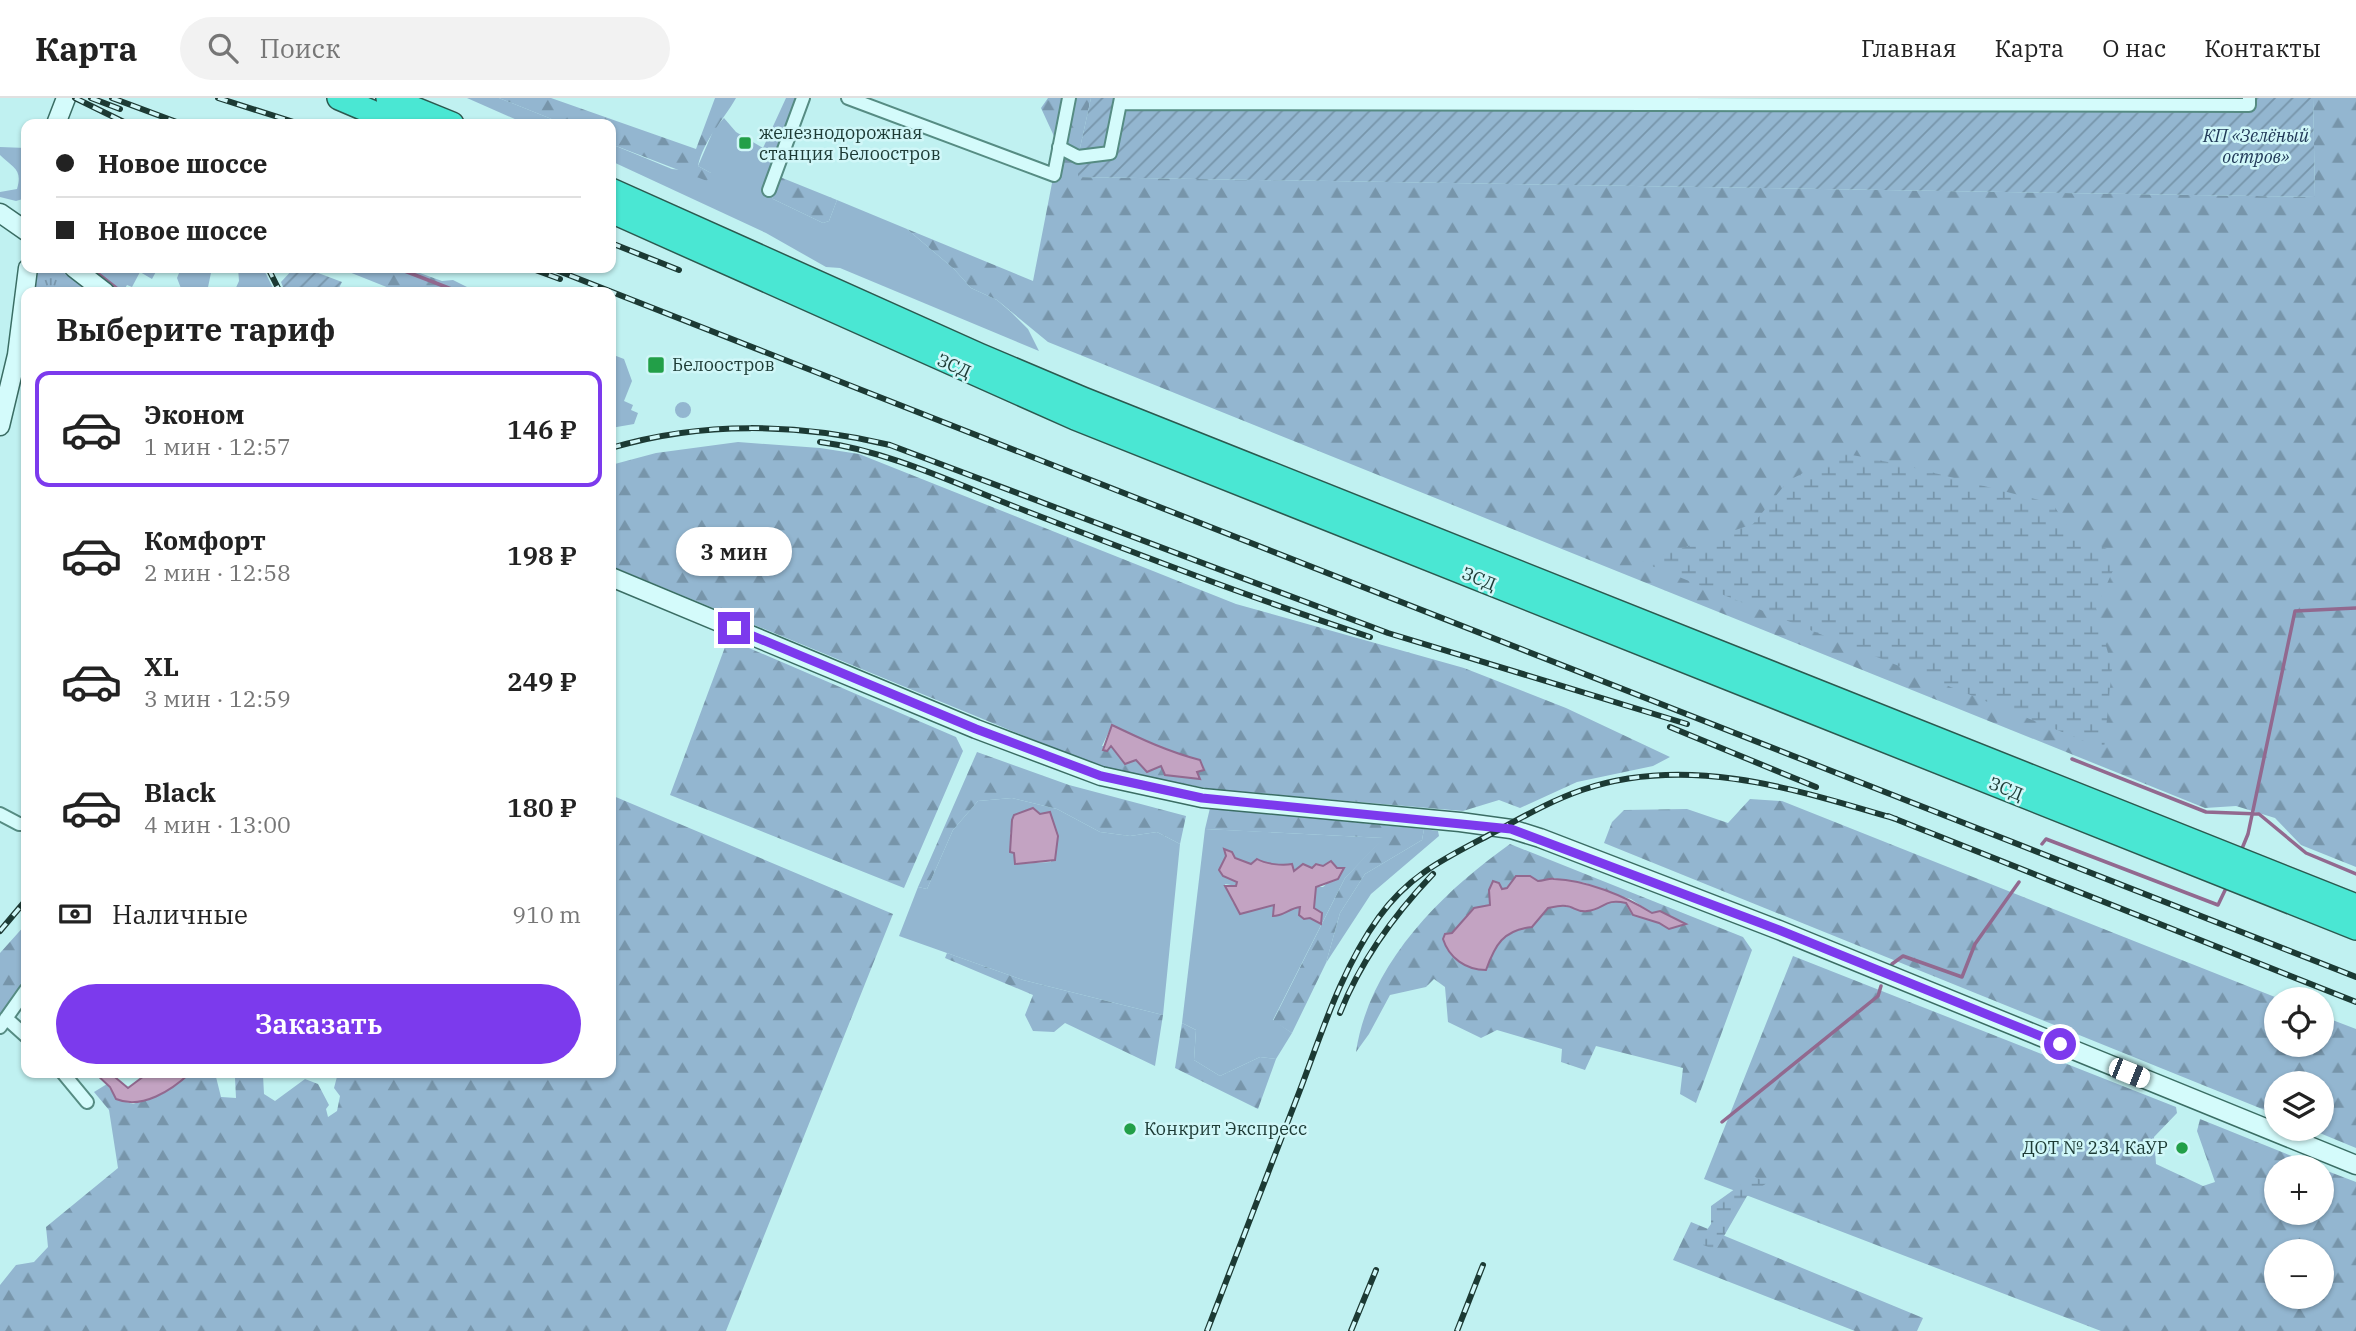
<!DOCTYPE html>
<html lang="ru">
<meta charset="utf-8">
<style>
body{margin:0;font-family:"IBM Plex Serif",serif;background:#f2f2f2;color:#222;height:100vh;display:flex;flex-direction:column;font-size:26px;white-space:nowrap}
*{box-sizing:border-box;margin:0}
p{font-size:23px;color:#767676}
.icon{flex:none;width:38px;height:38px;fill:none;stroke:currentColor;stroke-width:2;stroke-linecap:round;stroke-linejoin:round}
.map{position:relative;flex:1;overflow:hidden}
.panel{position:absolute;left:21px;top:189px;width:595px;height:791px;display:flex;flex-direction:column;background:#fff;border-radius:14px;box-shadow:0 2px 5px #0004}
.panel>*{flex:none}
.banner{position:absolute;left:21px;top:21px;width:595px;height:154px;border-radius:14px;box-shadow:0 2px 5px #0004;display:grid;align-content:center;height:154px;padding:0 35px;background:#fff}
.controls{position:absolute;left:2264px;top:889px;display:grid;gap:14px}
.controls a{display:grid;place-items:center;width:70px;height:70px;border-radius:50%;background:#fff;box-shadow:0 2px 5px #0004;font-size:35px}
.end{position:absolute;width:32px;height:32px;margin:-16px;border:9px solid #7c3aed;background:#fff;box-shadow:0 0 0 4px #fff}
.from{border-radius:50%}
.bubble{position:absolute;height:49px;border-radius:24px;background:#fff;box-shadow:0 2px 5px #0004;font-size:23px;font-weight:600;line-height:49px;text-align:center}
.car{position:absolute;width:21px;height:42px;margin:-21px -10px;border-radius:9px;box-shadow:0 0 5px 2px #0007;background:linear-gradient(#fff 24%,#345 0 40%,#fff 0 76%,#345 0 86%,#fff 0)}
.banner b{display:flex;align-items:center;gap:24px;height:66px;font-size:26px}
.banner b+b{border-top:2px solid #e0e0e0}
.banner i{width:18px;height:18px;background:#222}
ul{padding:0;list-style:none}
li{display:flex;align-items:center;gap:21px;height:116px;margin:0 14px 10px;padding:0 21px;border:4px solid transparent;border-radius:14px}
li div{flex:1}
li b{display:block;font-size:26px}
li em{font-style:normal;font-weight:600}
li.on{border-color:#7c3aed}
li>.icon{width:63px;height:63px;stroke-width:1.5}
h2{padding:0 35px;font-size:32px;line-height:84px}
.pay{display:flex;align-items:center;gap:18px;height:77px;padding:0 35px;font-size:26px}
.pay p{margin-inline-start:auto}
.button{display:flex;gap:14px;margin-top:auto;padding:14px 35px}
.button a{flex:1;height:80px;border-radius:42px;background:#7c3aed;color:#fff;font-size:28px;font-weight:600;line-height:80px;text-align:center}
header{display:flex;align-items:center;gap:42px;box-sizing:border-box;height:98px;padding:0 35px;background:#fff;border-bottom:2px solid #e0e0e0}
header strong{font-size:33px}
nav{display:flex;gap:38px;margin-inline-start:auto;font-size:24px}
.search{width:490px;height:63px;background:#f2f2f2;display:flex;align-items:center;gap:18px;box-sizing:border-box;padding:0 24px;border-radius:38px;color:#767676;font-size:26px}
.map>svg:first-child{display:block}
</style>
<header>
<strong>Карта</strong>
<div class="search"><svg class="icon" aria-label="search" viewBox="0 0 24 24"><circle cx="10" cy="10" r="6"/><path d="M15 15l6 6"/></svg>Поиск</div>
<nav><a>Главная</a><a>Карта</a><a>О нас</a><a>Контакты</a></nav>
</header>
<div class="map">
<svg width="2356" height="1233" viewBox="0 0 2356 1233">
<defs>
<pattern id="forest-firs" width="22" height="20" patternUnits="userSpaceOnUse" patternTransform="scale(1.75)"><rect width="22" height="20" fill="#93b6d0"/><path d="M5 1l3.5 6h-7zM16 11l3.5 6h-7z" fill="#7795aa"/></pattern>
<pattern id="wetland-marsh" width="20" height="14" patternUnits="userSpaceOnUse" patternTransform="scale(1.75)"><rect width="20" height="14" fill="#93b6d0"/><path d="M1 5h8M5 5V1M11 12h8M15 12V8" fill="none" stroke="#7795aa"/></pattern>
<pattern id="park-tufts" width="24" height="20" patternUnits="userSpaceOnUse" patternTransform="scale(1.75)"><rect width="24" height="20" fill="#93b6d0"/><path d="M3 7l-1-3M5 7V3M7 7l1-3M15 17l-1-3M17 17v-4M19 17l1-3" fill="none" stroke="#7795aa"/></pattern>
<pattern id="garden-furrows" width="10" height="10" patternUnits="userSpaceOnUse" patternTransform="scale(1.75)"><rect width="10" height="10" fill="#93b6d0"/><path d="M-1 1l2-2M0 10L10 0M9 11l2-2" fill="none" stroke="#7795aa"/></pattern>
</defs>
<rect width="100%" height="100%" fill="#c0f1f1"/>
<!-- grass -->
<path fill="#93b6d0" fill-rule="evenodd" d="M467,0h32l65,26h-38z
M786,0h16l-32,91 3,10 50,24 6,-2 8,-21 70,29 47,40 17,19 26,12 15,13 16,16 11,22 -199,-83 -14,-1 -60,-34 -155,-72v-17l61,25 39,4 -13,-7 16,-37 10,-11 12,14 27,16z
M0,49l26,1v50l-10,3 -16,-4v-5l17,-3c6,-20 -4,-21 -17,-34z
M85,170h73l-6,11 -12,-7 -8,15 -5,-2 -4,7h-7z
M181,170h31l-5,24 -25,-1 -5,-13z
M238,170h25l12,24h-41l5,-11z
M611,256l13,5 8,22 -8,20 9,4 -2,5 7,3 -4,11 -23,4z
M675 312a8 8 0 1 1 16 0a8 8 0 1 1-16 0Z
M1012,700l45,11 43,23 30,4 27,-4 23,12 -17,171 -140,-35 -124,-44 19,-49 9,2 26,-59 25,-29zM1024,716h16l11,7v41l-36,2 -1,-11 -4,-2v-18z
M1205,731l179,9 -39,40 -72,142 19,13 -16,26 -16,-2 -40,19 -26,-16 2,-30 -14,-7zM1226,758l25,8 35,1 8,6 9,-7 9,4h31l-20,19h-7l-6,31 -6,1 -5,-4 2,-8 -26,-3 -29,7 -13,-8 -8,-19 12,2v-4l-15,-10z
M1424,731l14,2 1,5 -68,58 -45,69 14,-50 25,-39 57,-34z"/>
<!-- forest -->
<path fill="url(#forest-firs)" fill-rule="evenodd" d="M499,0h52l145,51 19,-51h21c-13,23 -32,41 -38,68l13,7 -4,8 -96,-37v-20h-47z
M1048,0h43l-13,59v20l1237,20 -2,-99h43v769l-55,-22 -26,-27 -39,-12 -31,2 -1157,-466 -51,-42 -26,-12 -17,-19 -47,-40 126,52 26,-134 -18,-39z
M775,77l62,25 -8,21 -6,2 -50,-24 -3,-10z
M339,170h67l36,13 11,-1 24,12h-78z
M738,344l82,6 39,6 377,150 228,64 102,40 104,49 -17,9 -76,16 -57,26 -21,-8 -36,11 -252,-22 -109,-21 -491,-202v-101l45,-12zM1112,627c29,14 57,27 88,35l-3,15h-32l-4,-9c-22,2 -38,-21 -59,-20z
M728,541l228,98 7,14 -59,137 -234,-93z
M977,654l92,33 117,31 -6,28 -23,-12 -27,4 -30,-4 -43,-23 -45,-11 -34,3 -25,29 -26,59 -9,-2z
M611,697l282,119 -167,417h-726v-46l16,-20 18,-3 14,-15 -2,-20 72,-59 -9,-58 -15,-18 13,-8 9,15 17,5 27,-9 31,-22h24l6,24 15,1 -1,-20 -8,-5h32l4,2 1,19 11,7 30,-22 13,5 11,21 -3,4 2,8 9,-6 3,-15 -6,-8 4,-15h273z
M1750,701l32,2 498,198h-3v46h45v-29l34,13v119l-46,-19h12v-46h-45v32l-673,-272 8,-21 12,-12 63,-1 41,14z
M1210,710l214,21 -2,11 -57,34 -25,39 -14,50 -34,70 -19,-12 72,-143 38,-40 -178,-9z
M1510,746l233,93 9,13 -56,153 -16,-9 3,-26 -87,-22 -11,24 -24,-8 1,-13 -65,-19 -16,8 -33,-16 -3,-35 -11,-8 -8,8 -36,8 -21,39 -13,18c13,-88 85,-159 154,-208zM1552,780l34,5 15,8 30,8 21,14 8,-2 9,18c-15,-10 -36,-27 -54,-28 -17,-1 -29,19 -46,4l-21,3 -16,19c-29,3 -37,18 -46,43 -17,0 -30,-24 -41,-36l7,-1 21,-25 17,-3 9,-22 3,6z
M26,826v59l-26,34v-64z
M947,855l76,27 140,35 -8,51 -90,-43 -11,9 -21,-1 -8,-16 8,-20 -88,-37z
M1793,858l383,151 1,6 -23,24 2,27 47,22 12,-4 -18,-51 3,-12 119,48h-42v46h45v-44l34,13v149h-255l-397,-152zM2277,1153h45v46h-45z
M1182,925l14,7 -2,30 26,16 40,-19 16,2 -18,50 -83,-41z
M1691,1124l232,96 -6,13h-62l-182,-71z"/>
<!-- wetland -->
<path fill="url(#wetland-marsh)" d="M1840,355c72,11 142,34 212,50l20,30 48,22 -24,53 16,60 -8,81 -462,-187 111,-38 35,-43z
M1753,1078l14,7 -20,13 -31,54 -13,-5 -1,-8 9,-13v-18z"/>
<!-- park -->
<path fill="url(#park-tufts)" d="M38,170h20l30,24h-53z"/>
<!-- garden -->
<path fill="url(#garden-furrows)" d="M1091,0h1222l2,99 -1237,-20v-20z
M294,170h11l37,14 -5,10h-52l-4,-10z"/>
<!-- water -->
<path fill="#c3a3c2" stroke="#92698f" stroke-width="2" d="M1112,627c29,14 57,27 88,35l4,10 -7,2 3,7 -35,-4 -4,-9 -14,6 -11,-12 -11,4 -14,-18 -4,5 -4,-1z
M1033,710l7,6 10,-2 8,24 -3,24 -40,4 -1,-11 -4,-1 2,-32 2,-5z
M1224,751l8,3 3,6 16,6 6,-5c9,5 25,7 35,5l2,7 9,-7 9,4 4,-4 7,2 8,-5 6,7h7l-6,11 -22,8 -2,21 8,5 -1,11 -11,-6 -6,1 -5,-4 1,-8c-10,1 -17,9 -27,9l1,-11 -34,9 -15,-28h11l1,-4 -14,-6 -4,-6 7,-14z
M1516,778h14l8,5c6,0 11,-3 16,-2 32,1 71,17 98,34l8,-2 26,13 -17,5 -10,-6 -26,-8 -7,-12c-22,-5 -21,6 -39,8 -9,2 -14,-5 -21,-5 -6,-1 -13,1 -18,2l-16,19c-29,3 -37,18 -46,43 -20,0 -37,-12 -43,-31l2,-5 7,-1 22,-25 16,-3 -1,-15 4,-9 6,2 3,6 5,-1z
M95,975h15l18,15 20,-15h42c-18,17 -48,37 -74,26l-6,-12z"/>
<g fill="none" stroke-linecap="round" stroke-linejoin="round">
<!-- stream -->
<path stroke="#92698f" stroke-width="3.5" d="M90,170l2,1
M397,170l62,24
M97,175l23,18
M2072,661l134,53 53,2 47,39 50,21
M2042,746l4,-5 172,66 10,-21
M2241,753l7,-17 47,-223 61,-3
M1892,866l11,-8 59,21 13,-33 44,-62
M1722,1024l156,-126 3,-10"/>
<!-- street casing -->
<g stroke="#568c83" stroke-width="16">
<path id="street" d="M848,0l206,77 15,-77
M1120,5l1129,2v-7
M1059,49l19,10 32,-4 11,-55
M769,92l34,-92
M0,716l19,10h7
M6,920l20,18
M0,929l26,-37
M63,975l24,29"/>
</g>
<!-- secondary casing -->
<g stroke="#3a6d64" stroke-width="21">
<path id="secondary" d="M56,26l10,-26
M0,115l26,18
M74,170l31,24
M0,328l17,-71 11,-87
M611,479l365,152 125,47 101,22 258,24 51,7 29,9 239,92 577,235"/>
</g>
<!-- highway casing -->
<g stroke="#2b594f" stroke-width="26">
<path id="highway" d="M339,0l61,26
M388,0l64,26
M611,92l368,165 104,44 1273,507
M611,113l464,207 1281,510"/>
</g>
<!-- street -->
<use href="#street" stroke="#d4fbfb" stroke-width="12"/>
<!-- secondary -->
<use href="#secondary" stroke="#d4fbfb" stroke-width="18"/>
<!-- highway -->
<use href="#highway" stroke="#4ae7d3" stroke-width="23"/>
<!-- rail casing -->
<g stroke="#1c3a34" stroke-width="6">
<path id="rail" d="M75,0l53,26
M91,0l29,11
M112,0l70,26
M218,0l82,26
M611,145l68,27
M268,170l12,24
M530,170l30,11
M551,170l1805,709
M820,344c70,9 140,44 206,69 114,44 228,88 344,126
M611,350c90,-27 188,-25 279,-3l498,188 299,91
M1670,629l146,60
M1888,718l468,186
M0,833l26,-31
M1340,915c21,-53 54,-98 93,-139
M1207,1233c31,-80 62,-161 93,-241 22,-58 42,-122 79,-173 31,-43 67,-59 112,-83 30,-16 59,-33 91,-44 105,-36 213,-1 314,29
M1351,1233l25,-61
M1457,1233l26,-66"/>
</g>
<!-- rail -->
<use href="#rail" stroke="#d0f7f8" stroke-width="3.5" stroke-dasharray="10" stroke-linecap="butt"/>
</g>
<g fill="none" stroke-linecap="round" stroke-linejoin="round">
<!-- route -->
<path stroke="#7c3aed" stroke-width="9" d="M734,530l242,101 125,47 101,22 309,31 268,101 281,114"/>
</g>
<!-- markers -->
<g fill="#229f48" stroke="#d0f7f8" stroke-width="2.5">
<rect x="738" y="38" width="14" height="14" rx="3.5"/>
<rect x="647" y="258" width="18" height="18" rx="3.5"/>
<circle cx="1130" cy="1031" r="7"/>
<circle cx="2182" cy="1050" r="7"/>
</g>
<g text-anchor="middle" stroke-width="5" stroke-linejoin="round" paint-order="stroke">
<!-- poi labels -->
<g font-size="18" fill="#1c3a34" stroke="#d0f7f8" text-anchor="start">
<text x="759" y="41">железнодорожная<tspan x="759" dy="21">станция Белоостров</tspan></text>
<text x="672" y="273">Белоостров</text>
<text x="1144" y="1037">Конкрит Экспресс</text>
<text x="2168" y="1056" text-anchor="end">ДОТ № 234 КаУР</text>
</g>
<!-- park labels -->
<g font-size="18" font-style="italic" fill="#213958" stroke="#d0f7f8">
<text x="2256" y="44">КП «Зелёный<tspan x="2256" dy="21">остров»</tspan></text>
</g>
<!-- street labels -->
<g font-size="18" fill="#1c3a34" stroke="#d0f7f8">
<text transform="translate(954 268) rotate(24)" y="6">ЗСД</text>
<text transform="translate(1479 481) rotate(22)" y="6">ЗСД</text>
<text transform="translate(2006 691) rotate(22)" y="6">ЗСД</text>
</g>
</g>
</svg>
<div class="controls">
<a><svg class="icon" aria-label="locate" viewBox="0 0 24 24"><circle cx="12" cy="12" r="6"/><path d="M12 2v4M12 18v4M2 12h4M18 12h4"/></svg></a>
<a><svg class="icon" aria-label="layers" viewBox="0 0 24 24"><path d="M12 4l9 5-9 5-9-5zM3 14l9 5 9-5"/></svg></a>
<a>+</a>
<a>−</a>
</div>
<i class="end from" style="left:2060px;top:946px"></i>
<i class="end" style="left:734px;top:530px"></i>
<div class="bubble" style="left:676px;top:429px;width:116px">3 мин</div>
<i class="car" style="left:2129px;top:975px;rotate:112deg"></i>
<div class="banner">
<b><i class="from"></i>Новое шоссе</b>
<b><i></i>Новое шоссе</b>
</div>
<section class="panel">
<h2>Выберите тариф</h2>
<ul>
<li class="on"><svg class="icon" aria-label="car" viewBox="0 0 24 24"><path d="M5 17H2v-5l4-1 3-4h7l3 4 3 1v5h-3M9 17h6M6 11h13"/><circle cx="7" cy="17" r="2"/><circle cx="17" cy="17" r="2"/></svg><div><b>Эконом</b><p>1 мин · 12:57</p></div><em>146 ₽</em></li>
<li><svg class="icon" aria-label="car" viewBox="0 0 24 24"><path d="M5 17H2v-5l4-1 3-4h7l3 4 3 1v5h-3M9 17h6M6 11h13"/><circle cx="7" cy="17" r="2"/><circle cx="17" cy="17" r="2"/></svg><div><b>Комфорт</b><p>2 мин · 12:58</p></div><em>198 ₽</em></li>
<li><svg class="icon" aria-label="car" viewBox="0 0 24 24"><path d="M5 17H2v-5l4-1 3-4h7l3 4 3 1v5h-3M9 17h6M6 11h13"/><circle cx="7" cy="17" r="2"/><circle cx="17" cy="17" r="2"/></svg><div><b>XL</b><p>3 мин · 12:59</p></div><em>249 ₽</em></li>
<li><svg class="icon" aria-label="car" viewBox="0 0 24 24"><path d="M5 17H2v-5l4-1 3-4h7l3 4 3 1v5h-3M9 17h6M6 11h13"/><circle cx="7" cy="17" r="2"/><circle cx="17" cy="17" r="2"/></svg><div><b>Black</b><p>4 мин · 13:00</p></div><em>180 ₽</em></li>
</ul>
<div class="pay"><svg class="icon" aria-label="cash" viewBox="0 0 24 24"><path d="M3 7h18v10H3z"/><circle cx="12" cy="12" r="2"/></svg>Наличные<p>910 m</p></div>
<div class="button"><a>Заказать</a></div>
</section>
</div>
